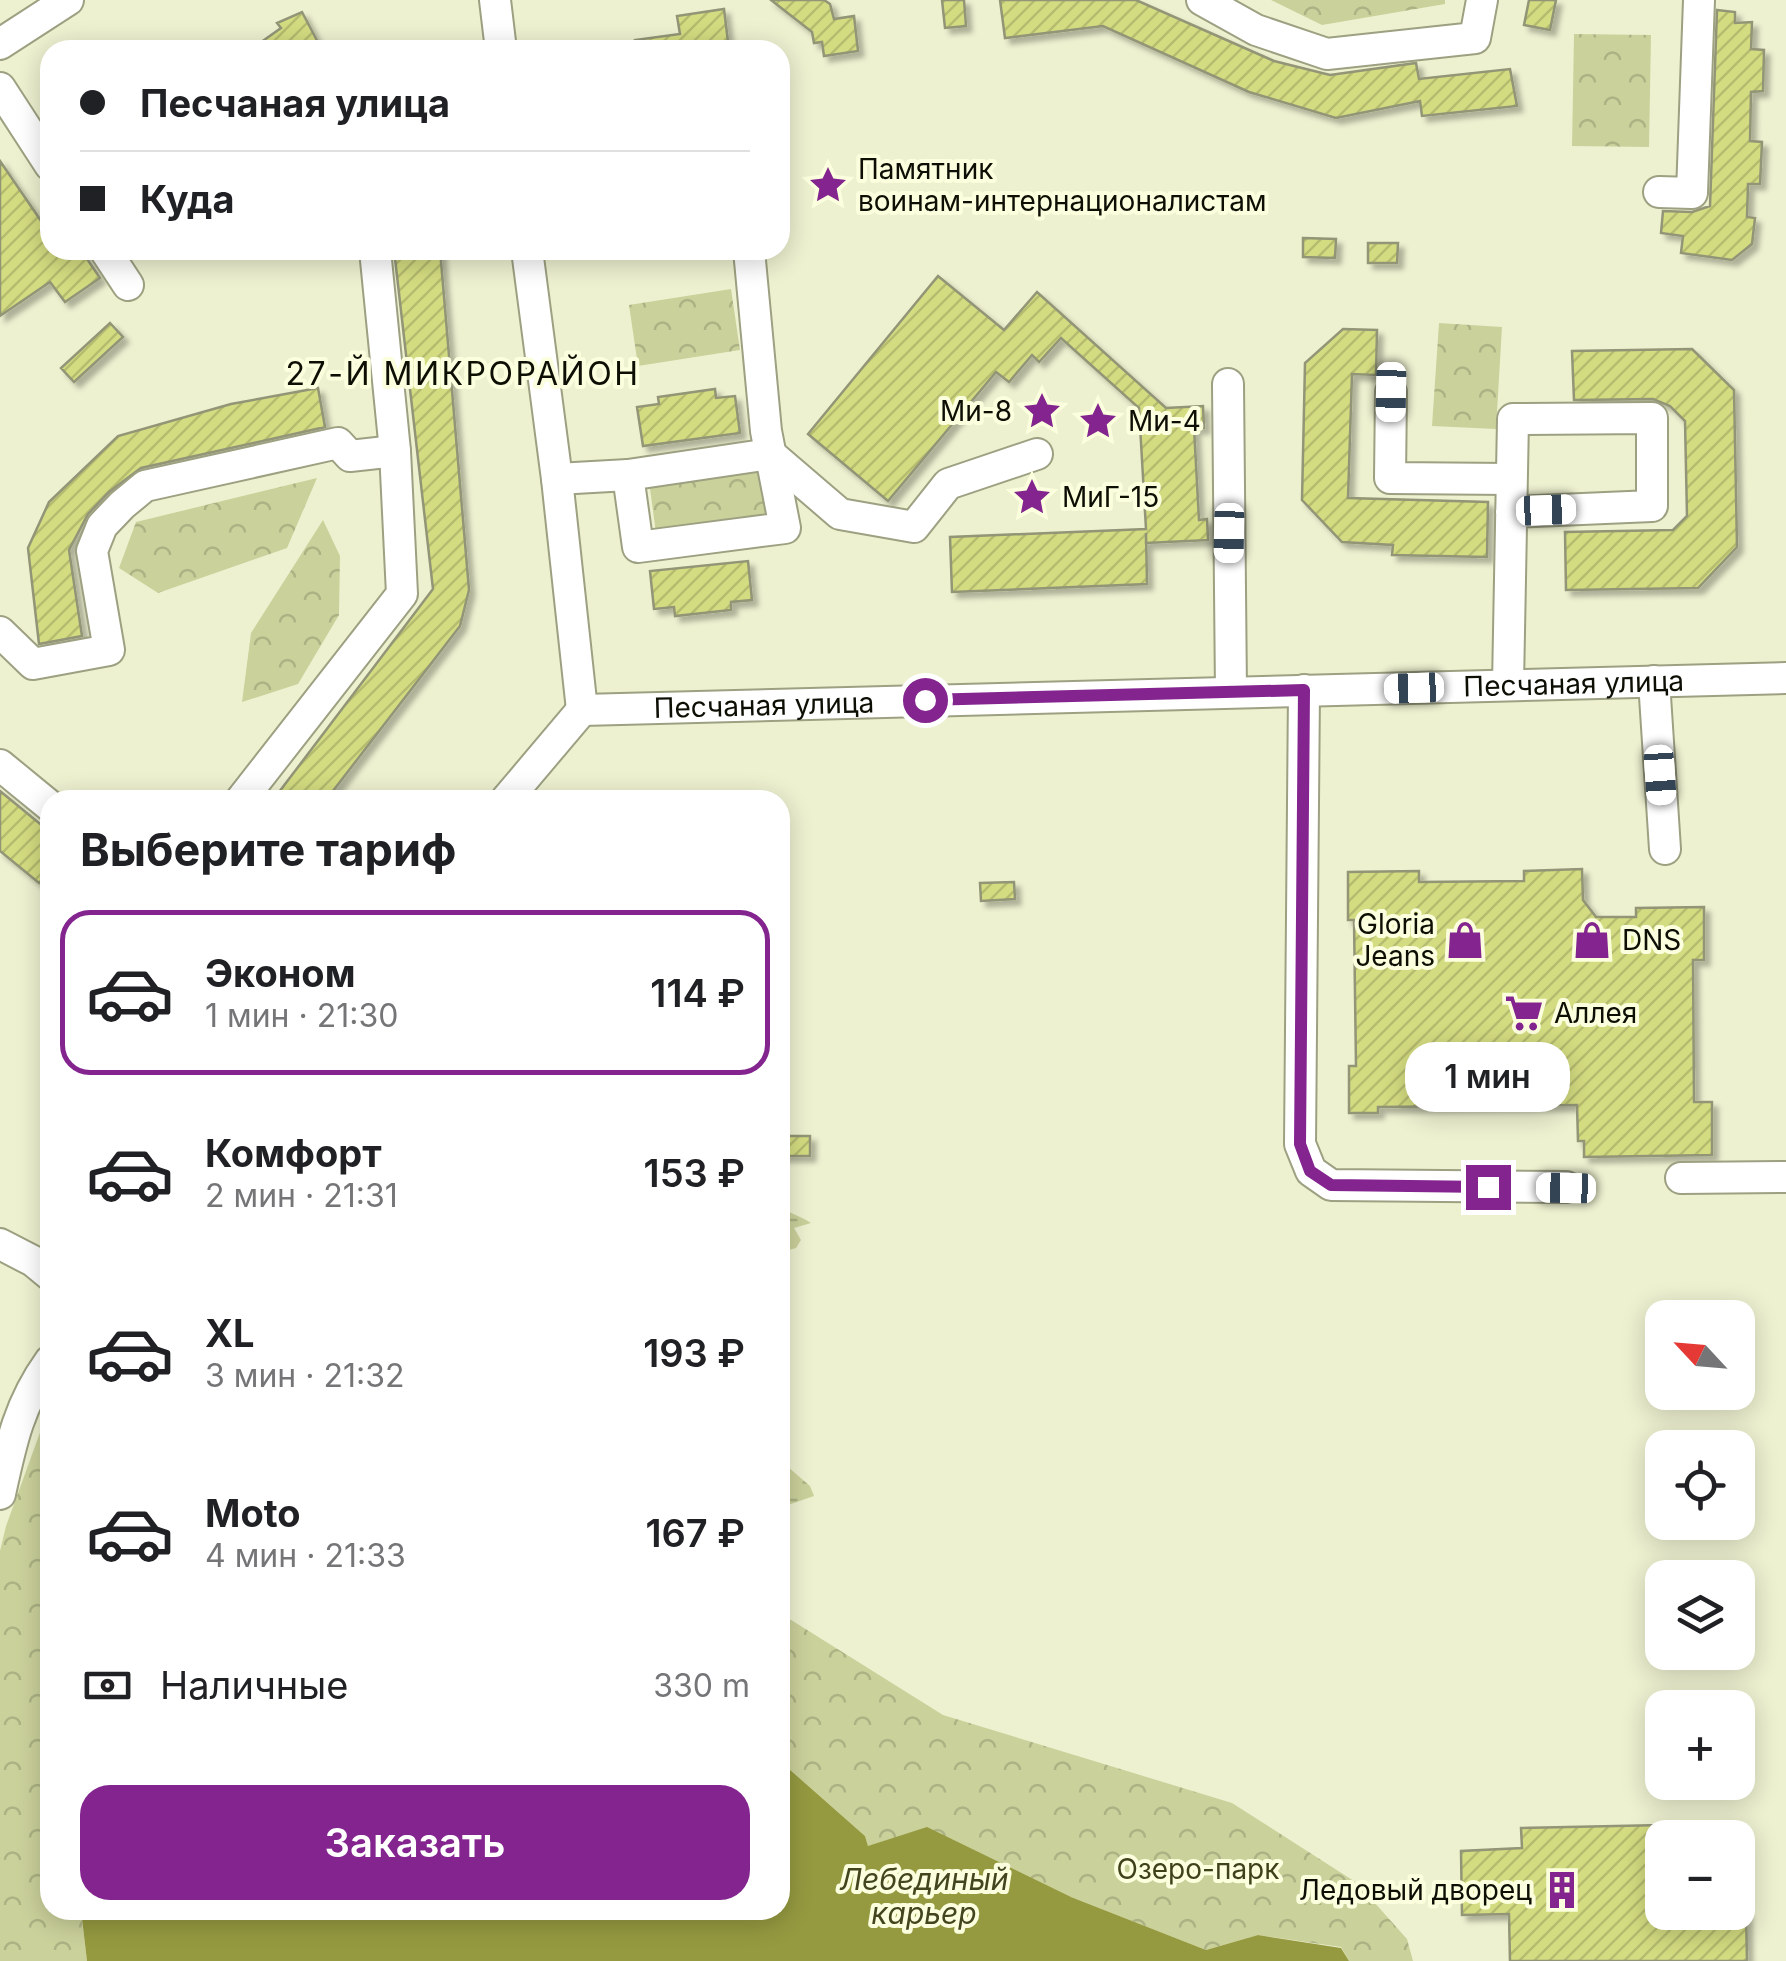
<!DOCTYPE html>
<html lang="ru">
<meta charset="utf-8">
<style>
body{margin:0;font-family:Inter,sans-serif;background:#f2f2f2;color:#202124;height:100vh;display:flex;flex-direction:column;font-size:38px;white-space:nowrap}
*{box-sizing:border-box;margin:0}
p{font-size:32px;color:#757577}
.icon{flex:none;width:55px;height:55px;fill:none;stroke:currentColor;stroke-width:2;stroke-linecap:round;stroke-linejoin:round}
.map{position:relative;flex:1;overflow:hidden}
.drawer{position:absolute;left:40px;top:790px;width:750px;height:1130px;display:flex;flex-direction:column;background:#fff;border-radius:30px;box-shadow:0 5px 25px #0003}
.drawer>*{flex:none}
.banner{position:absolute;left:40px;top:40px;width:750px;height:220px;border-radius:30px;box-shadow:0 5px 25px #0003;display:grid;align-content:center;height:220px;padding:0 40px;background:#fff}
.needle{width:65px;rotate:296deg}
.tools{position:absolute;left:1645px;top:1300px;display:grid;gap:20px}
.tools a{display:grid;place-items:center;width:110px;height:110px;border-radius:20px;background:#fff;box-shadow:0 5px 25px #0003;font-size:50px}
.end{position:absolute;width:45px;height:45px;margin:-22px;border:12px solid #83248f;background:#fff;box-shadow:0 0 0 5px #fff}
.from{border-radius:50%}
.bubble{position:absolute;height:70px;border-radius:30px;background:#fff;box-shadow:0 5px 25px #0003;font-size:32px;font-weight:600;line-height:70px;text-align:center}
.car{position:absolute;width:30px;height:60px;margin:-30px -15px;border-radius:12px;box-shadow:0 0 8px 2px #0007;background:linear-gradient(#fff 24%,#345 0 40%,#fff 0 76%,#345 0 86%,#fff 0)}
.banner b{display:flex;align-items:center;gap:35px;height:95px;font-size:38px}
.banner b+b{border-top:2px solid #e0e0e0}
.banner i{width:25px;height:25px;background:#202124}
ul{padding:0;list-style:none}
li{display:flex;align-items:center;gap:30px;height:165px;margin:0 20px 15px;padding:0 20px;border:5px solid transparent;border-radius:30px}
li div{flex:1}
li b{display:block;font-size:38px}
li em{font-style:normal;font-weight:600}
li.selected{border-color:#83248f}
li>.icon{width:90px;height:90px;stroke-width:1.5}
h2{padding:0 40px;font-size:45px;line-height:120px}
.pay{display:flex;align-items:center;gap:25px;height:110px;padding:0 40px;font-size:38px}
.pay p{margin-inline-start:auto}
.cta{display:flex;gap:20px;margin-top:auto;padding:20px 40px}
.cta a{flex:1;height:115px;border-radius:30px;background:#83248f;color:#fff;font-size:40px;font-weight:600;line-height:115px;text-align:center}
.map>svg:first-child{display:block}
</style>
<div class="map">
<svg width="1786" height="1961" viewBox="0 0 1786 1961">
<defs>
<pattern id="forest-crowns" width="20" height="18" patternUnits="userSpaceOnUse" patternTransform="scale(2.5)"><rect width="20" height="18" fill="#cbd19b"/><path d="M2 6a3 3 0 1 1 6 0M12 15a3 3 0 1 1 6 0" fill="none" stroke="#adb284"/></pattern>
<pattern id="wetland-marsh" width="20" height="14" patternUnits="userSpaceOnUse" patternTransform="scale(2.5)"><rect width="20" height="14" fill="#cbd19b"/><path d="M1 5h8M5 5V1M11 12h8M15 12V8" fill="none" stroke="#adb284"/></pattern>
<pattern id="building-hatch" width="6" height="6" patternUnits="userSpaceOnUse" patternTransform="scale(2.5)"><rect width="6" height="6" fill="#d4dc81"/><path d="M-1 1l2-2M0 6l6-6M5 7l2-2" fill="none" stroke="#b5bc6e"/></pattern>
<filter id="shadow"><feDropShadow dx="5.5" dy="5.5" stdDeviation="2.5" flood-color="#0004"/></filter>
</defs>
<rect width="100%" height="100%" fill="#eef1d0"/>
<!-- forest -->
<path fill="url(#forest-crowns)" d="M1271,0h174v4l-123,21z
M1574,34l77,1 -2,112 -77,-1z
M731,289l9,61 -102,16 -9,-61z
M1439,323l63,4 -6,102 -64,-3z
M759,465l7,52 -110,16 -7,-52z
M317,478l-30,70 -129,45 -39,-25 17,-46z
M323,520l17,36 -1,59 -41,69 -56,18 9,-69z
M50,1405v505h31l6,51h-87v-410l6,-25z
M780,1613l163,102 289,88 125,80 50,56 6,22h-64l-8,-14 -83,-12 -52,15 -135,-53 -203,-51 -3,-10 -85,-75z"/>
<!-- wetland -->
<path fill="url(#wetland-marsh)" d="M780,1206c6,6 21,10 31,17l-17,5 7,12 -5,8 -7,2 -9,17z
M780,1460l30,26 4,10 -29,10 -5,6z"/>
<!-- water -->
<path fill="#959a40" d="M780,1761l85,75 3,10 59,-19 144,70 135,53 52,-15 83,13 8,13h-1262l-6,-51h699z"/>
<!-- building -->
<path fill="url(#building-hatch)" stroke="#929576" stroke-width="2.5" filter="url(#shadow)" d="M771,0h53l6,4 4,15 20,-3 4,35 -34,5 -2,-14 -8,1 -2,-11z
M942,0h22l2,26 -21,2z
M1000,0h136l138,61 56,14 86,-12 3,16 91,-10 7,37 -95,10 -2,-15 -84,17 -87,-26 -146,-66 -98,12z
M1529,0h27l-6,30 -26,-5z
M724,9l5,41h-93l-1,-10 45,-6 -3,-18z
M1717,10l18,2v11l17,-1 -1,27 13,1 -1,41 -12,1 -1,49 12,1 -2,42h-12l-1,33 8,1 -3,26 -20,16 -51,-7 2,-17 -22,-3 2,-22 29,1 18,-6z
M302,12l20,38h-72l31,-22 -4,-5z
M0,161l50,73v16h31l19,28 -35,24 -15,-20 -50,34z
M1303,238l33,1 -1,19 -32,-1z
M1368,243h30l-1,20h-29z
M394,250h46l29,340 -9,36 -134,174h-53l160,-211z
M938,276l66,54 33,-38 129,116 37,-2 1,22h-10l5,92 8,-1 1,21 -62,3v-10l1,51 -195,8 -2,-55 196,-8 -7,-121 -78,-70 -22,24 -7,-7 -23,27 -13,-10 -108,129 -80,-67z
M110,323l13,14 -49,45 -13,-14z
M1343,329l34,1 -1,45 -24,-1 -4,124 140,4 -1,55 -95,-2 1,-10 -51,-3 -40,-42 3,-137z
M1692,349l42,41 3,157 -39,41 -132,2 -1,-58 108,-2 14,-14 -2,-95 -15,-15 -17,-7 -79,1 -2,-49z
M318,388l7,39 -184,41 -32,24 -21,22 -19,36 13,86 -43,8 -11,-96 21,-46 69,-66 113,-32z
M715,389l1,9 19,-2 5,37 -97,13 -6,-39 22,-3 -1,-7z
M748,561l4,39 -21,2v8l-56,6 -1,-9 -20,2 -4,-38z
M0,791l50,41v38l-11,13 -39,-32z
M1582,869l1,31 13,17h40v-9l68,-1v53h-11l1,142h18v53l-128,2v-16h-6l-1,-36 -199,2v6h-29v-47h7l-2,-146h-6v-48l71,-1v11l105,-1v-10z
M1014,882l1,17 -34,2 -1,-18z
M781,1136h29v20h-29z
M1662,1825v87h84l1,49h-237l-1,-47 -47,1 -1,-64 61,-3 -1,-20z"/>
<g fill="none" stroke-linecap="round" stroke-linejoin="round">
<!-- minor casing -->
<g stroke="#9da081" stroke-width="34">
<g id="minor">
<path d="M495,0l6,50"/>
<path d="M1202,0l54,30 71,24 148,-16 7,-38"/>
<path d="M0,44l68,-44"/>
<path d="M0,88l50,77"/>
<path d="M1659,192l33,1 7,-193"/>
<path d="M105,250l23,35"/>
<path d="M527,250l30,229 25,231"/>
<path d="M1228,384l3,308"/>
<path d="M1391,392l-1,86 121,1"/>
<path d="M628,475l10,72 147,-19 -19,-97 -17,-181"/>
<path d="M557,479l71,-4 142,-21 70,60 74,13 34,-43 89,-30"/>
<path d="M0,632l33,32 76,-14 -17,-99 10,-25 20,-21 23,-19 193,-43 12,13 45,-5"/>
<path d="M1654,681l11,168"/>
<path d="M1508,685l5,-266 139,-1v88l-141,6"/>
<path d="M1304,690l-4,454 11,27 20,14 235,2"/>
<path id="s1" d="M582,710l1204,-32"/>
<path d="M0,765l50,41"/>
<path d="M241,800l161,-206 -7,-143 -20,-201"/>
<path d="M506,800l76,-90"/>
<path d="M1681,1178l105,-1"/>
<path d="M0,1244l33,17 17,14"/>
<path d="M0,1494c11,-51 19,-90 50,-133"/>
</g>
</g>
<!-- minor -->
<use href="#minor" stroke="#fff" stroke-width="30"/>
</g>
<g fill="none" stroke-linecap="round" stroke-linejoin="round">
<!-- route -->
<path stroke="#83248f" stroke-width="12" d="M925,700l379,-10 -4,454 10,27 21,14 157,2"/>
</g>
<!-- icons -->
<defs>
<g id="sight-bare" transform="scale(3)"><path d="M0-6L1.8-2.2L6-1.7L2.9 1.2L3.7 5.4L0 3.3L-3.7 5.4L-2.9 1.2L-6-1.7L-1.8-2.2Z" fill="#83248f" stroke="#fbffdd" stroke-width="2.5" paint-order="stroke"/></g>
<g id="shop-bare" transform="scale(3)"><path d="M-5-2.5h2.3a2.7 3.5 0 0 1 5.4 0H5L5.5 6h-11ZM-1.5-2.5h3a1.5 2.3 0 0 0-3 0Z" fill="#83248f" stroke="#fbffdd" stroke-width="2.5" paint-order="stroke"/></g>
<g id="supermarket-bare" transform="scale(3)"><path d="M-6-5.5h2.5l.6 2H6L4.5 2H-2.5L-4.4-4H-6ZM-1.5 3.2a1.3 1.3 0 1 0 .1 0ZM3 3.2a1.3 1.3 0 1 0 .1 0Z" fill="#83248f" stroke="#fbffdd" stroke-width="2.5" paint-order="stroke"/></g>
<g id="building-bare" transform="scale(3)"><path d="M-4-6H4V6H1V3H-1V6H-4ZM-2.5-4.3h1.7v1.8h-1.7ZM.8-4.3h1.7v1.8H.8ZM-2.5-1h1.7V.8h-1.7ZM.8-1h1.7V.8H.8Z" fill="#83248f" stroke="#fbffdd" stroke-width="2.5" paint-order="stroke"/></g>
</defs>
<g fill-rule="evenodd">
<use href="#sight-bare" x="828" y="185"/>
<use href="#sight-bare" x="1042" y="411"/>
<use href="#sight-bare" x="1098" y="421"/>
<use href="#sight-bare" x="1032" y="497"/>
<use href="#shop-bare" x="1465" y="940"/>
<use href="#shop-bare" x="1592" y="940"/>
<use href="#supermarket-bare" x="1524" y="1013"/>
<use href="#building-bare" x="1562" y="1890"/>
</g>
<g text-anchor="middle" stroke-width="8" stroke-linejoin="round" paint-order="stroke">
<!-- poi labels -->
<g font-size="28" fill="#0d0e04" stroke="#fbffdd" text-anchor="start">
<text x="858" y="179">Памятник<tspan x="858" dy="32">воинам-интернационалистам</tspan></text>
<text x="1012" y="421" text-anchor="end">Ми-8</text>
<text x="1128" y="431">Ми-4</text>
<text x="1062" y="507">МиГ-15</text>
<text x="1435" y="934" text-anchor="end">Gloria<tspan x="1435" dy="32">Jeans</tspan></text>
<text x="1622" y="950">DNS</text>
<text x="1554" y="1023">Аллея</text>
<text x="1532" y="1900" text-anchor="end">Ледовый дворец</text>
</g>
<!-- street labels -->
<g font-size="28" fill="#0d0e04" stroke="#fbffdd">
<text dy="10" stroke="none"><textPath href="#s1" startOffset="992">Песчаная улица</textPath></text>
<text dy="10" stroke="none"><textPath href="#s1" startOffset="182">Песчаная улица</textPath></text>
</g>
<!-- park labels -->
<g font-size="28" fill="#3f411b" stroke="#fbffdd">
<text x="1198" y="1879">Озеро-парк</text>
</g>
<!-- water labels -->
<g font-size="30" font-style="italic" fill="#43451f" stroke="#fbffdd">
<text x="924" y="1890">Лебединый<tspan x="924" dy="34">карьер</tspan></text>
</g>
<!-- quarter labels -->
<g font-size="32" letter-spacing="2.5" fill="#0d0e04" stroke="#fbffdd">
<text x="463" y="385">27-Й МИКРОРАЙОН</text>
</g>
</g>
</svg>
<div class="tools">
<a><svg class="needle" viewBox="-14 -14 28 28"><path d="M0-13l5 13h-10z" fill="#e53935"/><path d="M0 13l5-13h-10z" fill="#757577"/></svg></a>
<a><svg class="icon" aria-label="locate" viewBox="0 0 24 24"><circle cx="12" cy="12" r="6"/><path d="M12 2v4M12 18v4M2 12h4M18 12h4"/></svg></a>
<a><svg class="icon" aria-label="layers" viewBox="0 0 24 24"><path d="M12 4l9 5-9 5-9-5zM3 14l9 5 9-5"/></svg></a>
<a>+</a>
<a>−</a>
</div>
<i class="end from" style="left:925px;top:700px"></i>
<i class="end" style="left:1488px;top:1187px"></i>
<div class="bubble" style="left:1405px;top:1042px;width:165px">1 мин</div>
<i class="car" style="left:1391px;top:392px;rotate:181deg"></i>
<i class="car" style="left:1546px;top:510px;rotate:88deg"></i>
<i class="car" style="left:1229px;top:533px;rotate:181deg"></i>
<i class="car" style="left:1414px;top:688px;rotate:268deg"></i>
<i class="car" style="left:1660px;top:775px;rotate:176deg"></i>
<i class="car" style="left:1566px;top:1188px;rotate:271deg"></i>
<div class="banner">
<b><i class="from"></i>Песчаная улица</b>
<b><i></i>Куда</b>
</div>
<section class="drawer">
<h2>Выберите тариф</h2>
<ul>
<li class="selected"><svg class="icon" aria-label="car" viewBox="0 0 24 24"><path d="M5 17H2v-5l4-1 3-4h7l3 4 3 1v5h-3M9 17h6M6 11h13"/><circle cx="7" cy="17" r="2"/><circle cx="17" cy="17" r="2"/></svg><div><b>Эконом</b><p>1 мин · 21:30</p></div><em>114 ₽</em></li>
<li><svg class="icon" aria-label="car" viewBox="0 0 24 24"><path d="M5 17H2v-5l4-1 3-4h7l3 4 3 1v5h-3M9 17h6M6 11h13"/><circle cx="7" cy="17" r="2"/><circle cx="17" cy="17" r="2"/></svg><div><b>Комфорт</b><p>2 мин · 21:31</p></div><em>153 ₽</em></li>
<li><svg class="icon" aria-label="car" viewBox="0 0 24 24"><path d="M5 17H2v-5l4-1 3-4h7l3 4 3 1v5h-3M9 17h6M6 11h13"/><circle cx="7" cy="17" r="2"/><circle cx="17" cy="17" r="2"/></svg><div><b>XL</b><p>3 мин · 21:32</p></div><em>193 ₽</em></li>
<li><svg class="icon" aria-label="car" viewBox="0 0 24 24"><path d="M5 17H2v-5l4-1 3-4h7l3 4 3 1v5h-3M9 17h6M6 11h13"/><circle cx="7" cy="17" r="2"/><circle cx="17" cy="17" r="2"/></svg><div><b>Moto</b><p>4 мин · 21:33</p></div><em>167 ₽</em></li>
</ul>
<div class="pay"><svg class="icon" aria-label="cash" viewBox="0 0 24 24"><path d="M3 7h18v10H3z"/><circle cx="12" cy="12" r="2"/></svg>Наличные<p>330 m</p></div>
<div class="cta"><a>Заказать</a></div>
</section>
</div>
